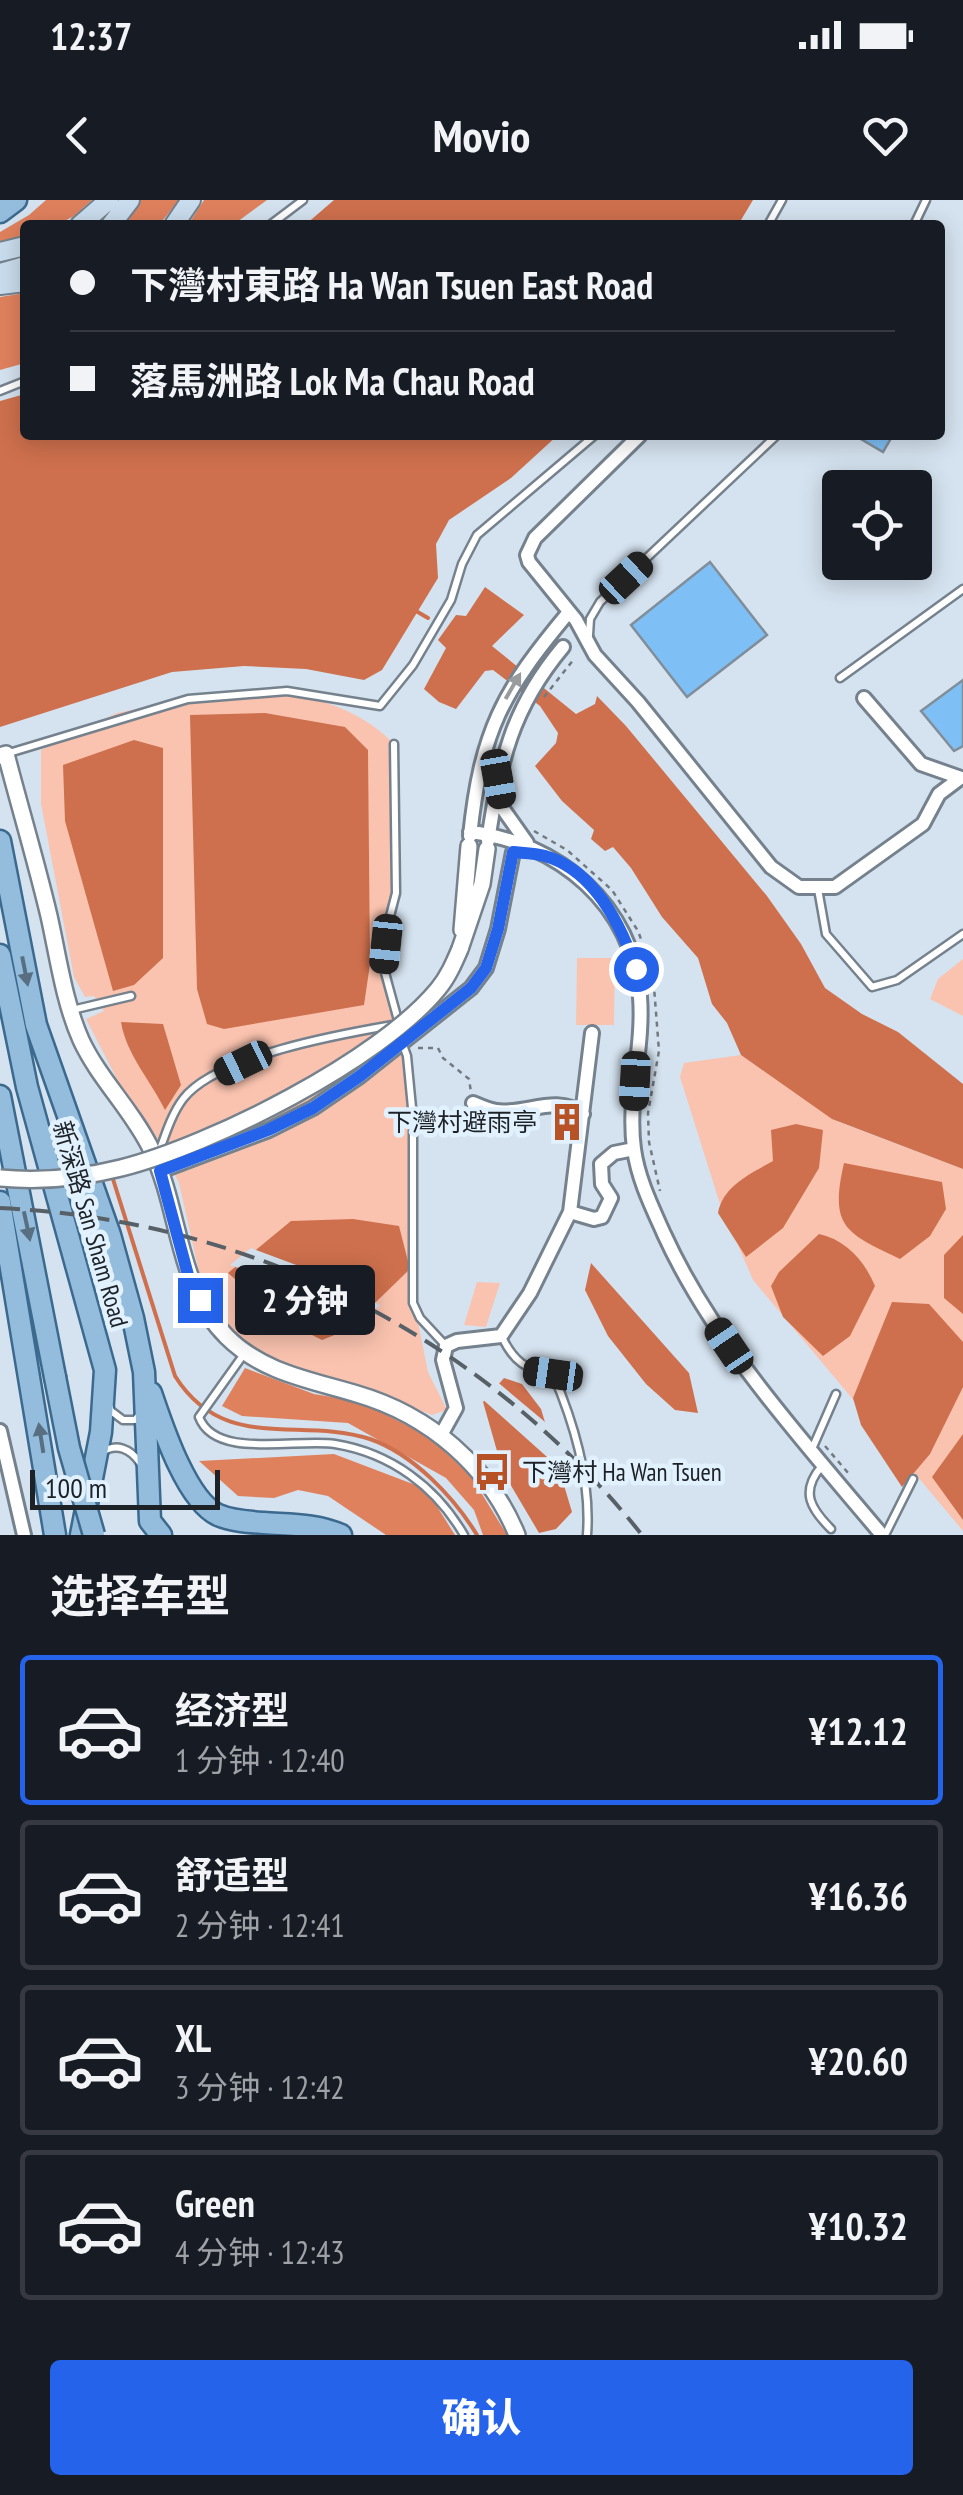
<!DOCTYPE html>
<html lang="zh">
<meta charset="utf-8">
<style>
body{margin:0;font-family:"PT Sans Narrow","Noto Sans SC",sans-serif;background:#20242c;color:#f1f3f6;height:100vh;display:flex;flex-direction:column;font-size:38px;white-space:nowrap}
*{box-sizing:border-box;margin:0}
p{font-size:32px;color:#9ea1a6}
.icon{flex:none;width:55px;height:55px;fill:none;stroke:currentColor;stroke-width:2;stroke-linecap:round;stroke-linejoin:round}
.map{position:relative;height:1335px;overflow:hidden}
.sheet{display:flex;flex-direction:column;background:#171b24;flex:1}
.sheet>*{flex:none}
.top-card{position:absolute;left:20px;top:20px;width:925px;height:220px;border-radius:10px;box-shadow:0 5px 25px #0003;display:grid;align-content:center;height:220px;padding:0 50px;background:#171b24}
.tools{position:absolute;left:822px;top:270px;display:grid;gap:20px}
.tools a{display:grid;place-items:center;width:110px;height:110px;border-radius:10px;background:#171b24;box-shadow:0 5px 25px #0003;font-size:50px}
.scale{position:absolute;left:30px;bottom:25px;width:190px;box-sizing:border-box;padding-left:10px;border:5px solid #1d2227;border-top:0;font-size:28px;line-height:35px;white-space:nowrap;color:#1d2227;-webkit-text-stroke:8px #e2f1fe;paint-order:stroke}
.end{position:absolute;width:45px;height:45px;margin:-22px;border:12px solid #2563eb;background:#fff;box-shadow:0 0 0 5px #fff}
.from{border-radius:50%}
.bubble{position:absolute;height:70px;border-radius:10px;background:#171b24;box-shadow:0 5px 25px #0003;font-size:32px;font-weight:800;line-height:70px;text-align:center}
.car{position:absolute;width:30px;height:60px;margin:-30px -15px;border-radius:12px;box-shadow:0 0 8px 2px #0007;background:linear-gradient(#222 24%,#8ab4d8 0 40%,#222 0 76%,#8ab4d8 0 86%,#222 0)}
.top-card b{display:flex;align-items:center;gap:35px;height:95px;font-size:38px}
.top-card b+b{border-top:2px solid #363941}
.top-card i{width:25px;height:25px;background:#f1f3f6}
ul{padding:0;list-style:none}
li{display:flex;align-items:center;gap:30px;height:150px;margin:0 20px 15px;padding:0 30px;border:5px solid #363941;border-radius:10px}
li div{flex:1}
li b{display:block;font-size:38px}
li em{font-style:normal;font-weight:800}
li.selected{border-color:#2563eb}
li>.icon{width:90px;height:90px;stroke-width:1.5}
h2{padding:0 50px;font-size:45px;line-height:120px}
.action{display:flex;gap:20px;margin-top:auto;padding:20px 50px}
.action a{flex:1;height:115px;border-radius:10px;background:#2563eb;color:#fff;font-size:40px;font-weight:800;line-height:115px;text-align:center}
.status{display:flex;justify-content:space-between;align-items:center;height:70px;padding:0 50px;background:#171b24;direction:ltr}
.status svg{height:28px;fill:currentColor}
header{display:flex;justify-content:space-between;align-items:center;height:130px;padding:0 50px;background:#171b24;font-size:45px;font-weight:800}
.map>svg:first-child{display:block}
</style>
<div class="status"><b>12:37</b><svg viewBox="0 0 49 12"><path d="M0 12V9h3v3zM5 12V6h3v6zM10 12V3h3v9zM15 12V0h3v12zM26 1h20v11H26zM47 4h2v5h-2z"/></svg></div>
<header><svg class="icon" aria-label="back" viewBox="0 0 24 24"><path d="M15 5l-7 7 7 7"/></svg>Movio<svg class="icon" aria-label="heart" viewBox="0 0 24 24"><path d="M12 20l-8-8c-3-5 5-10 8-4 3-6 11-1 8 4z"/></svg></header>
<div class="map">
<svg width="963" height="1335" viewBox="0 0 963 1335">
<rect width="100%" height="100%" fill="#d5e3f0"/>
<!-- green -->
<path fill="#fac3af" d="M224,491c62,0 124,6 170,53l2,149 -7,27v56l14,40 10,102v179l15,75 19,38 -15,5 -67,-26 -91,-25 -48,-35 -25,-49 -22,-97 -24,-47 -37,-55 -32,-62 18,-8 -10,-15 -9,1 -11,-20 -33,-173v-54l76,-37z
M577,758h38l-1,67h-38z
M963,759v57l-33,-17 8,-20z
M741,855l98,67 124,47v362l-210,-251 -33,-76 -40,-127 4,-14z
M477,1082l23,1 -14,44 -22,-2z"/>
<!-- forest -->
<path fill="#e0815d" d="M46,0h46l-18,16 -17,9h-32v12l-25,5v-10l29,-17z
M140,0h39l-20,25h-33z
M204,0h63l-34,25h-45z
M25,93v70l-25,7v-73z
M245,1168l69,26 47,8 67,34 43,40 36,59h-24l-9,-25 -28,-32 -98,-55 -106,-7 -20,-10z
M334,1254l92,35 29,46h-69l-58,-39 -30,-6 -24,8 -36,-2 -39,-35z"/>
<!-- water -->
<path fill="#ce704d" d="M334,0h419l-15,25h-433z
M25,194v41h533l-47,43 -62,42 -13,24 2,34 -56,92 -18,10 -58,-11 -62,-3 -72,6 -172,55v-326z
M485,387l39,28 -32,31 84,68 19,-10 2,-8 29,30 141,170 34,48 24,44 37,26 36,18 65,52v85l-131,-50 -91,-64 -14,-32 -15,-19 -14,-46 -36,-41 -31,-49 -18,-21 -8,4 -14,-12 3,-9 -32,-29 -27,-35 21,-23 2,-10 -18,-27 -47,-36 -8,1 -29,38 -17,-7 -15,-13 22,-41 -8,-8 18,-25 10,1z
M265,513l80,14 23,23 2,214 -6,41 -140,24 -17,-5 -10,-35 -7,-274z
M134,540l29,8v210l-29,27 -21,6 -48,-170 -2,-56z
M121,822l42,2 18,61 -16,25c-14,-29 -39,-56 -44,-88z
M796,924l27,6 -4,38 -36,60 -37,29 -28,-44c5,-27 32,-39 55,-52l-2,-31z
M844,963l98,19 4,27 -16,27 -30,23c-54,-26 -71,-31 -56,-96z
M353,1019l46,7 11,43 -63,61 -25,10 -42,-21 -52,-46 63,-52z
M819,1034c27,6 45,26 56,52l-25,50 -27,20 -40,-39 -12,-31 8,-14z
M963,1035v79l-19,-16v-43z
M591,1063l98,110 9,40 -23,-3 -29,-26 -38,-48 -23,-46z
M892,1102l37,2 34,38v45l-33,67 -28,33 -41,-62 -8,-27z
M504,1178l18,6 19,25 31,103 -16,17 -17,4 -36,-61 -20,-70z
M963,1234v86l-31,-43z"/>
<!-- pier -->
<path fill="#d5e3f0" d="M251,1048l56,21 73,36 -18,17 -88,-41 -44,-16z
M495,1180l56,47 14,46 -85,-76z"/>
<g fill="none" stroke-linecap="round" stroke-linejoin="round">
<!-- stream -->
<path stroke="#ce704d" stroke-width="4" d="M416,411l12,7
M112,976l63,200c49,78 124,40 195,63 43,15 84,58 107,96"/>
</g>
<!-- building -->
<path fill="#7ebff5" stroke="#818e99" stroke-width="2.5" d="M854,235h39l-10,17z
M710,362l57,73 -80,62 -56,-72z
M963,480v66l-9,5 -33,-40z"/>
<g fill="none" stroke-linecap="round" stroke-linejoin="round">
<!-- service casing -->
<g stroke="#75828d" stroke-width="11">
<path id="service" d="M270,25l33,-25
M768,25l14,-25
M914,25l12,-25
M0,191l25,-10
M589,435l1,-16 10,-17 177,-167
M840,478l123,-89
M394,544l2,149 -7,27 -5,49 15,55
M9,553l179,-54 99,-8 93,15 33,-41 38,-65 11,-36 15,-29 118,-100
M818,689l8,45 46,53 25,-7 66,-46
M72,810l59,-14
M402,842l5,14 6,62v185l7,15 26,28
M158,955c7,-19 13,-40 25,-56 33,-43 158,-65 210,-74
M502,1137c12,25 24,33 51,37 21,49 38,107 34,161
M244,1154l-45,63c16,43 98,21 136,27 56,9 101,43 129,91
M109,1205l2,6 12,9h12l6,-7
M812,1249l24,-55
M101,1253c15,-11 30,-4 39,10
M821,1267c-21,25 -10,42 10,62
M885,1335l28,-56"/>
</g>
<!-- minor casing -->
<g stroke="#75828d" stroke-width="18">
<path id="minor" d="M640,235l-105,103 -8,17 2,7 47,58 19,35 43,47 133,165 28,20h36l88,-63 16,-30 20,-15
M864,498l57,66 40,14
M500,591l3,18 24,34
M470,632c88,10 164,73 170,165 4,50 -13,101 -6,152 4,30 18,58 30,85 50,110 141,209 218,301
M470,636c11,-105 32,-144 99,-224
M488,641c12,-79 23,-132 75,-194
M473,903c7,3 16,7 23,8 31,4 59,-17 87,3
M160,971l109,-41 44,-22 47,-32 111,-88 15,-20 12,-39 15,-77
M570,1012l24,7 8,-2 9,-19 -9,-14 -1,-20 13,-11 20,-4
M0,1231l24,104
M441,1235l15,-27 -13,-48 3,-14 11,-5 44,-5 29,-43 40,-81 22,-179"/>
</g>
<!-- tertiary casing -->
<g stroke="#75828d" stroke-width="20">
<path id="tertiary" d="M0,556l6,-2c14,54 30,107 43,162 9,40 15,86 32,124 18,39 52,71 70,109 30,62 25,137 76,188 36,36 84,43 130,57 72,21 132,72 160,141
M462,730l7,-84
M460,749l22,-65 5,-35"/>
</g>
<!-- secondary casing -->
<g stroke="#75828d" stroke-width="22">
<path id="secondary" d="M80,25l29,-25
M111,25l19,-25
M174,25l17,-25
M0,52l25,-6
M0,73l25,-7
M0,85l25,-3"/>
</g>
<!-- primary casing -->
<g stroke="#3c698e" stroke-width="25">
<path id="primary" d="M0,12l16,-12
M0,641l36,184 74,210 23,83 11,54 6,149 11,14
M0,755l27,132 78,283 -4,62 -20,103
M0,896l55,281
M0,1002l55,333
M151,1193c11,32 35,107 67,122 14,6 31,7 46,8 27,2 52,1 77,12"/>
</g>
<!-- path -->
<path stroke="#717a82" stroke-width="2.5" stroke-dasharray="5 5" stroke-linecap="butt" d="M544,497l30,-38
M534,631l33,19 45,40 26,41 10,27 6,29 5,64 -11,62 1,29 11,49
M418,848h20l5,10 26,21 2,13
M825,1246l24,28"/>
<!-- service -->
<use href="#service" stroke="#fff" stroke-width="6"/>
<!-- minor -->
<use href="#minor" stroke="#fff" stroke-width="12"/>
<!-- tertiary -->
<use href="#tertiary" stroke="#fff" stroke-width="15"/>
<!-- secondary -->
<use href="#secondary" stroke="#caddee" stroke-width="18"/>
<!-- primary -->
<use href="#primary" stroke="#94bcdc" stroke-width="20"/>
<!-- rail -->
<path stroke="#586067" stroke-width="4" stroke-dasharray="20 10" stroke-linecap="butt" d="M0,1008c253,12 484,129 642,327"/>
<!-- tertiary-bridge casing -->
<g stroke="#75828d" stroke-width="20" stroke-linecap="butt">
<path id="tertiary-bridge" d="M0,978c42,4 81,0 121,-10 90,-23 258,-107 317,-179 10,-12 16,-26 22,-40"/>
</g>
<!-- primary-bridge casing -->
<g stroke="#3c698e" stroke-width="25" stroke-linecap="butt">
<path id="primary-bridge" d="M55,1177l14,71 25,87"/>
</g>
<!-- tertiary-bridge -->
<use href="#tertiary-bridge" stroke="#fff" stroke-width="15"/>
<!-- primary-bridge -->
<use href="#primary-bridge" stroke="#94bcdc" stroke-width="20"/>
</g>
<!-- one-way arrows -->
<defs><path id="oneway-solid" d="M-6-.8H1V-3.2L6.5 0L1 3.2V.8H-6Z" transform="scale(2.5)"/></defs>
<use fill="#999c9e" href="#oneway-solid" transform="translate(513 486) rotate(-60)"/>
<g fill="#586f82">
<use href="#oneway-solid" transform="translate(25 771) rotate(79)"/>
<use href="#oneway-solid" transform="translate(27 1026) rotate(78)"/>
<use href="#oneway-solid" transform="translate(41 1238) rotate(-99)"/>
</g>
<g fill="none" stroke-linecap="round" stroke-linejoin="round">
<!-- route -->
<path stroke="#2563eb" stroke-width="12" d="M200,1100l-12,-25 -28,-104 108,-41 45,-22 47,-32 111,-88 15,-20 12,-39 15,-77c10,1 22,1 32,4 49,14 76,69 91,113"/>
</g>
<!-- icons -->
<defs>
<g id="building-bare" transform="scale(3)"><path d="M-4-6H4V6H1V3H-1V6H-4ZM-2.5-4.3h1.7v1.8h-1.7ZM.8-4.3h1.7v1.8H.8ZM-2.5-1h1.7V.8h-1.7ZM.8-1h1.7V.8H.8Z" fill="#b75126" stroke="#e2f1fe" stroke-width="2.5" paint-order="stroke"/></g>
<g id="bus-bare" transform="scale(3)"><path d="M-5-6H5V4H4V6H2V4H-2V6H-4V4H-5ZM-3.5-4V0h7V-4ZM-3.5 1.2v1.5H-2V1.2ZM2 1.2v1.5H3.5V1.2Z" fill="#b75126" stroke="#e2f1fe" stroke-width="2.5" paint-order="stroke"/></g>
</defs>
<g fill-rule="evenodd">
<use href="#building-bare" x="567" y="922"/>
<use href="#bus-bare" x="492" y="1272"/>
</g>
<g text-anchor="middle" stroke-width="9" stroke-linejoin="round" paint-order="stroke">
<!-- poi labels -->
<g font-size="25" fill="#1d2227" stroke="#e2f1fe" text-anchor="end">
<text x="537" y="931">下灣村避雨亭</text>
<text x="522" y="1281" text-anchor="start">下灣村 Ha Wan Tsuen</text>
</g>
<!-- street labels -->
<g font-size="25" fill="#1d2227" stroke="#e2f1fe">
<text transform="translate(91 1024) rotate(74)" y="9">新深路 San Sham Road</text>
</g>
</g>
</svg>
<div class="tools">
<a><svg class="icon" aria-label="locate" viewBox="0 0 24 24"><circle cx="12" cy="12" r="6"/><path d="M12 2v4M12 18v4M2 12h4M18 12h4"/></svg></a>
</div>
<div class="scale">100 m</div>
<i class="end from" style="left:636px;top:769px"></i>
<i class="end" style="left:200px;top:1100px"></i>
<div class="bubble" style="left:235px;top:1065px;width:140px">2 分钟</div>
<i class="car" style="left:626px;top:378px;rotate:47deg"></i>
<i class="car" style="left:498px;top:579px;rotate:170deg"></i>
<i class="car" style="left:386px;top:744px;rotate:186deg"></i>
<i class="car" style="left:243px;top:863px;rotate:244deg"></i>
<i class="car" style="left:635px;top:881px;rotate:183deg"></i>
<i class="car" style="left:729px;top:1146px;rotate:326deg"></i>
<i class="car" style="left:553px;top:1174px;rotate:278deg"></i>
<div class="top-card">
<b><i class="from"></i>下灣村東路 Ha Wan Tsuen East Road</b>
<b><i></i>落馬洲路 Lok Ma Chau Road</b>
</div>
</div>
<section class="sheet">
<h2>选择车型</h2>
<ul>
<li class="selected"><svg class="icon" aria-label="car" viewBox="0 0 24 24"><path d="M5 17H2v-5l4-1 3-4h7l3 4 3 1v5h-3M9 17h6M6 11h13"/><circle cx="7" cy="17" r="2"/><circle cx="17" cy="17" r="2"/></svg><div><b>经济型</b><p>1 分钟 · 12:40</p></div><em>¥12.12</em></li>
<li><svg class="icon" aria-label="car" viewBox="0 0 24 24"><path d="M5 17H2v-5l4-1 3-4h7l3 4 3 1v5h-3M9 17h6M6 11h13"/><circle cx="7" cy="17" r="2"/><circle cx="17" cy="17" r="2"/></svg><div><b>舒适型</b><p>2 分钟 · 12:41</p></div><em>¥16.36</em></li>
<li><svg class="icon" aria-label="car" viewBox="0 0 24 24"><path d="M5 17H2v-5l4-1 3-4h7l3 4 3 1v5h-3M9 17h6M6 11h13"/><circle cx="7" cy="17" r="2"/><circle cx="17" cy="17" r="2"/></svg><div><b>XL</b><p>3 分钟 · 12:42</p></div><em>¥20.60</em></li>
<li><svg class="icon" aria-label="car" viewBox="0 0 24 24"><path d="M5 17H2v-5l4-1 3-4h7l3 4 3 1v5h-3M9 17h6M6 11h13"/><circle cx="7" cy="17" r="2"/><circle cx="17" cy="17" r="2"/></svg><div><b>Green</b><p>4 分钟 · 12:43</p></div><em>¥10.32</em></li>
</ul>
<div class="action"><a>确认</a></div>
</section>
